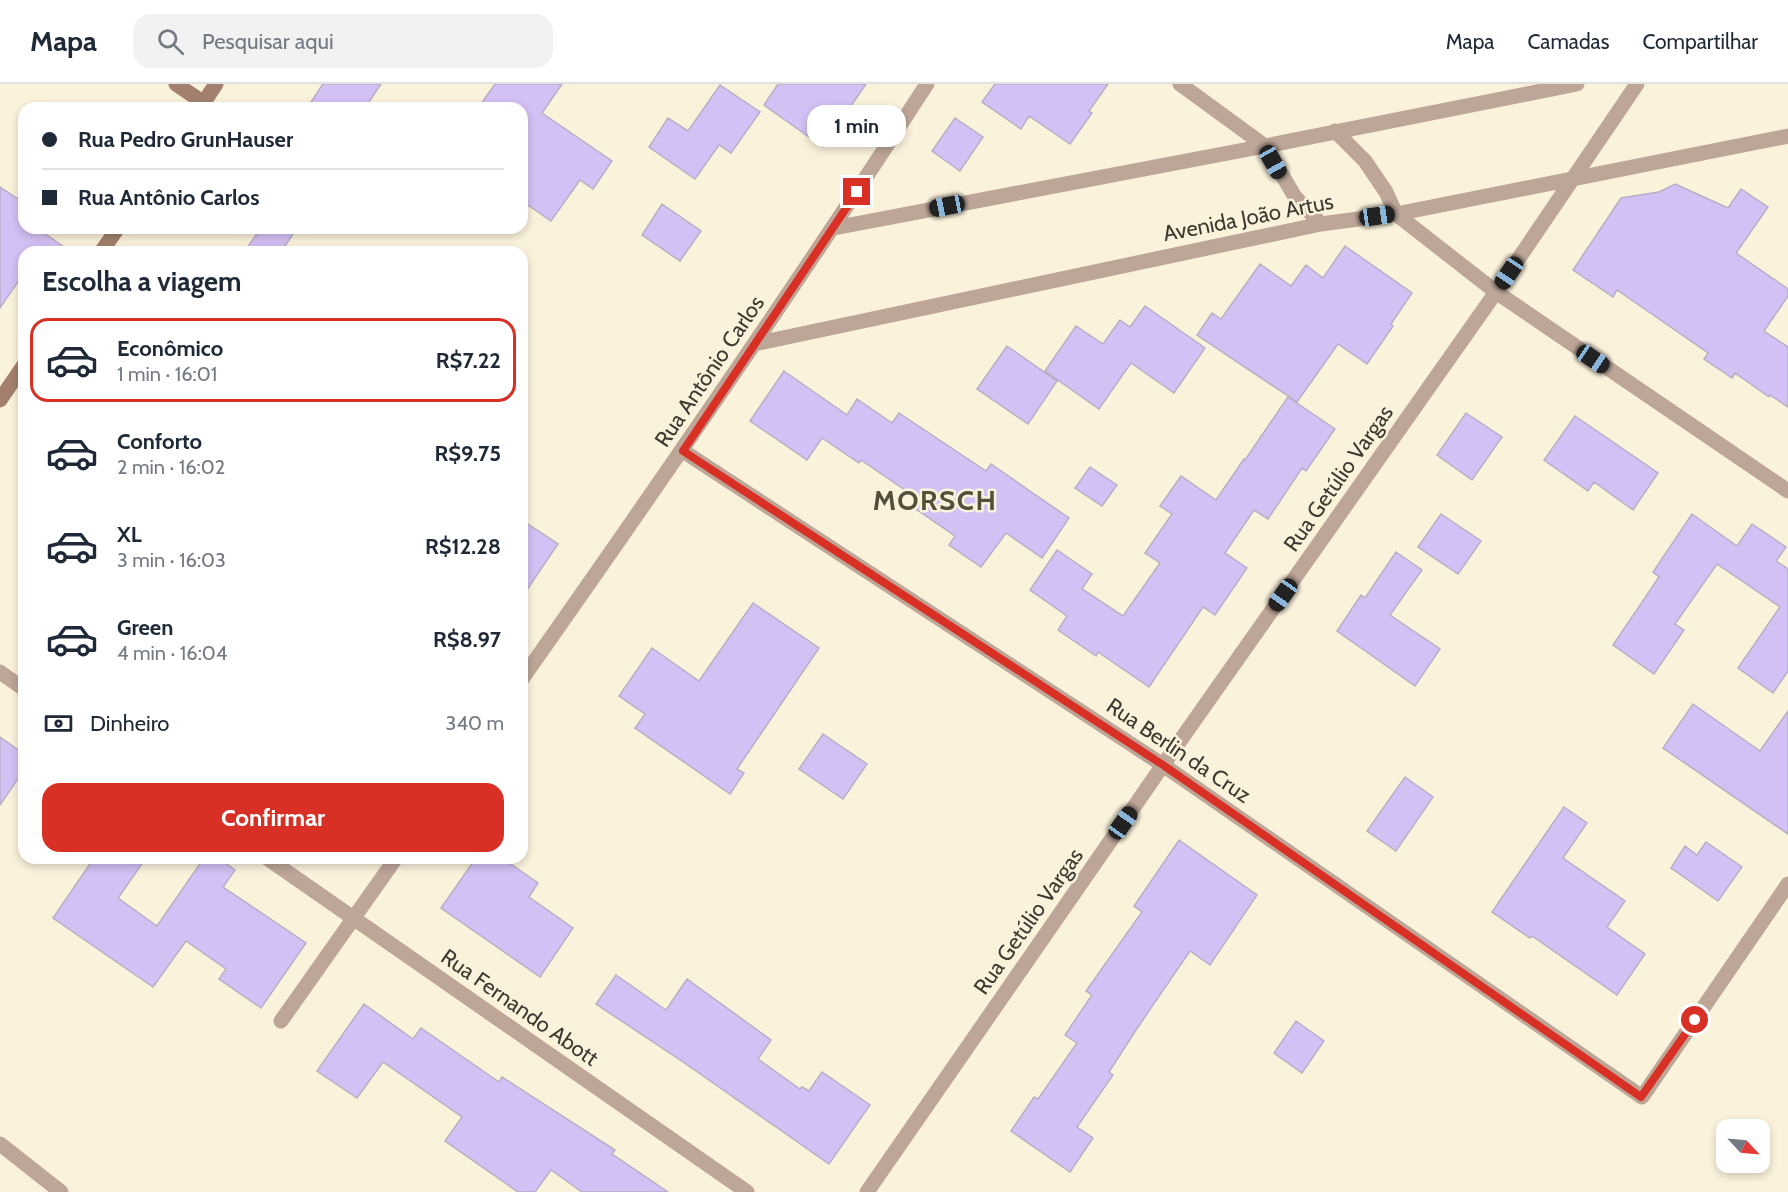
<!DOCTYPE html>
<html lang="pt">
<meta charset="utf-8">
<style>
body{margin:0;font-family:Cabin,sans-serif;background:#f2f2f3;color:#1f2937;height:100vh;display:flex;flex-direction:column;font-size:22px;white-space:nowrap}
*{box-sizing:border-box;margin:0}
p{font-size:20px;color:#747a83}
.icon{flex:none;width:33px;height:33px;fill:none;stroke:currentColor;stroke-width:2;stroke-linecap:round;stroke-linejoin:round}
.map{position:relative;flex:1;overflow:hidden}
.drawer{position:absolute;left:18px;top:162px;width:510px;height:618px;display:flex;flex-direction:column;background:#fff;border-radius:18px;box-shadow:0 3px 9px #0003}
.drawer>*{flex:none}
.top-card{position:absolute;left:18px;top:18px;width:510px;height:132px;border-radius:18px;box-shadow:0 3px 9px #0003;display:grid;align-content:center;height:132px;padding:0 24px;background:#fff}
.needle{width:39px;rotate:116deg}
.controls{position:absolute;left:1716px;top:1035px;display:grid;gap:12px}
.controls a{display:grid;place-items:center;width:54px;height:54px;border-radius:12px;background:#fff;box-shadow:0 3px 9px #0003;font-size:30px}
.end{position:absolute;width:27px;height:27px;margin:-14px;border:8px solid #d93025;background:#fff;box-shadow:0 0 0 3px #fff}
.from{border-radius:50%}
.bubble{position:absolute;height:42px;border-radius:18px;background:#fff;box-shadow:0 3px 9px #0003;font-size:20px;font-weight:800;line-height:42px;text-align:center}
.car{position:absolute;width:18px;height:36px;margin:-18px -9px;border-radius:8px;box-shadow:0 0 4px 2px #0007;background:linear-gradient(#222 24%,#8ab4d8 0 40%,#222 0 76%,#8ab4d8 0 86%,#222 0)}
.top-card b{display:flex;align-items:center;gap:21px;height:57px;font-size:22px}
.top-card b+b{border-top:2px solid #e0e1e3}
.top-card i{width:15px;height:15px;background:#1f2937}
ul{padding:0;list-style:none}
li{display:flex;align-items:center;gap:18px;height:84px;margin:0 12px 9px;padding:0 12px;border:3px solid transparent;border-radius:18px}
li div{flex:1}
li b{display:block;font-size:22px}
li em{font-style:normal;font-weight:800}
li.on{border-color:#d93025}
li>.icon{width:54px;height:54px;stroke-width:1.5}
h2{padding:0 24px;font-size:27px;line-height:72px}
.pay{display:flex;align-items:center;gap:15px;height:66px;padding:0 24px;font-size:22px}
.pay p{margin-inline-start:auto}
.action{display:flex;gap:12px;margin-top:auto;padding:12px 24px}
.action a{flex:1;height:69px;border-radius:18px;background:#d93025;color:#fff;font-size:24px;font-weight:800;line-height:69px;text-align:center}
header{display:flex;align-items:center;gap:36px;box-sizing:border-box;height:84px;padding:0 30px;background:#fff;border-bottom:2px solid #e0e1e3}
header strong{font-size:28px}
nav{display:flex;gap:33px;margin-inline-start:auto;font-size:21px}
.search{width:420px;height:54px;background:#f2f2f3;display:flex;align-items:center;gap:15px;box-sizing:border-box;padding:0 21px;border-radius:18px;color:#747a83;font-size:22px}
.map>svg:first-child{display:block}
</style>
<header>
<strong>Mapa</strong>
<div class="search"><svg class="icon" aria-label="search" viewBox="0 0 24 24"><circle cx="10" cy="10" r="6"/><path d="M15 15l6 6"/></svg>Pesquisar aqui</div>
<nav><a>Mapa</a><a>Camadas</a><a>Compartilhar</a></nav>
</header>
<div class="map">
<svg width="1788" height="1108" viewBox="0 0 1788 1108">
<rect width="100%" height="100%" fill="#fbf2dc"/>
<!-- building -->
<path fill="#d3c0f4" stroke="#b7afc4" stroke-width="1.5" d="M323,0h58l-16,24h-58z
M495,0h67l-20,29 70,48 -19,28 -13,-9 -29,41 -29,-20v-93h-44z
M778,0h88l-43,63 -59,-42z
M995,0h113l-19,27 3,2 -22,31 -41,-28 -8,13 -39,-27z
M720,1l40,27 -29,41 -12,-8 -24,34 -46,-32 19,-29 20,13z
M955,34l28,19 -23,34 -28,-20z
M1675,100l53,24 13,-19 27,18 -32,46 52,36v7l-24,35 24,16v60l-18,-12 -1,2 -34,-24 -3,5 -28,-19 4,-6 -91,-63 -4,7 -40,-27 48,-72 38,-6z
M0,103l24,16v25h13l34,24h-47v21l-24,35z
M662,120l39,27 -21,30 -38,-26z
M261,144h36l-16,24h-37z
M1345,162l67,47 -21,31 2,2 -26,38 -29,-20 -41,58 -100,-67 15,-22 9,6 39,-55 31,22 15,-21 17,13z
M1145,222l60,42 -31,45 -43,-30 -32,46 -54,-38 31,-45 27,18 17,-24 10,7z
M1007,262l50,35 -29,43 -51,-35z
M784,287l63,44 10,-16 35,24 7,-10 87,58 5,-7 78,54 -27,40 -36,-25 -25,34 -32,-22 6,-9 -45,-31 5,-8 -54,-37 -2,3 -37,-25 -15,22 -57,-39z
M1288,313l47,32 -29,42 -4,-3 -34,51 -14,-9 -29,43 22,15 -32,47 -12,-8 -54,80 -51,-35 -2,4 -38,-26 9,-14 -37,-26 27,-40 35,24 -10,15 41,27 37,-53 -15,-10 27,-39 -12,-8 21,-30 35,24 28,-41 1,1z
M1466,329l36,24 -30,43 -35,-25z
M1575,332l83,57 -25,37 -39,-28 -6,9 -44,-31z
M1090,383l27,18 -15,21 -27,-18z
M1441,430l40,27 -23,33 -40,-27z
M1692,430l45,32 15,-22 34,23 -10,14 12,8v102l-15,22 -35,-25 42,-61 -63,-43 -42,60 9,6 -30,44 -41,-29 46,-68 -6,-5z
M522,436l36,24 -36,53z
M1396,468l26,18 -32,45 50,34 -25,37 -78,-55 24,-36 4,3z
M753,519l66,45 -82,121 7,4 -14,21 -95,-66 10,-14 -26,-18 33,-48 47,33z
M1693,620l67,47 28,-40v123l-125,-86z
M823,650l44,30 -24,35 -44,-30z
M0,653l24,17v16l-24,35z
M1405,693l28,20 -37,54 -29,-20z
M1564,723l23,16 -24,35 62,43 -18,26 38,27 -28,41 -85,-59 -2,2 -38,-26z
M1179,756l78,55 -47,70 -20,-14 -54,79 -27,42 4,3 -36,52 16,11 -23,34 -59,-41 23,-34 4,2 39,-56 -12,-8 27,-40 -6,-4 56,-79 -8,-6z
M1706,758l36,25 -24,34 -47,-33 14,-22 12,9z
M94,774h52l-28,40 39,28 47,-68h14l17,12 -12,17 83,56 -45,65 -42,-29 7,-10 -40,-28 -33,46 -100,-69z
M476,774h26l36,25 -9,14 44,31 -33,49 -99,-69z
M616,891l50,35 21,-31 84,61 -13,19 42,30 2,-2 7,4 13,-19 48,33 -41,59 -143,-100 -90,-60z
M364,920l49,35 8,-11 78,54 3,-5 113,73 -3,4 56,38h-86l-31,-22 -16,22h-17l-73,-51 17,-24 -79,-55 -26,36 -40,-27z
M1296,937l28,20 -22,32 -28,-20z"/>
<g fill="none" stroke-linecap="round" stroke-linejoin="round">
<!-- street -->
<path stroke="#bda598" stroke-width="15" d="M1180,0l85,62 30,51 26,27
M1335,47l30,30 21,31 10,22 100,78 292,199
M834,144l431,-82 312,-62
M754,260l567,-120 75,-10 392,-78
M683,367l480,314 479,332 146,-213
M0,588l24,17
M522,595c138,-196 274,-393 405,-595
M267,774l480,334
M281,937l115,-163
M0,1060l61,48
M867,1108l296,-427 333,-473 141,-208"/>
<!-- secondary -->
<path stroke="#a2806d" stroke-width="15" d="M176,0l28,19
M200,24l16,-24
M101,168l17,-24
M0,316l24,-35"/>
</g>
<g fill="none" stroke-linecap="round" stroke-linejoin="round">
<!-- route -->
<path stroke="#d93025" stroke-width="8" d="M857,108l-174,259 480,314 478,332 54,-77"/>
</g>
<g text-anchor="middle" stroke-width="5" stroke-linejoin="round" paint-order="stroke">
<!-- street labels -->
<g font-size="22" fill="#3d3a31" stroke="#fbf2dc">
<text transform="translate(1248 133) rotate(-11)" y="8">Avenida João Artus</text>
<text transform="translate(709 287) rotate(-56)" y="8">Rua Antônio Carlos</text>
<text transform="translate(1338 394) rotate(-55)" y="8">Rua Getúlio Vargas</text>
<text transform="translate(1179 666) rotate(34)" y="8">Rua Berlin da Cruz</text>
<text transform="translate(1028 837) rotate(-55)" y="8">Rua Getúlio Vargas</text>
<text transform="translate(520 923) rotate(35)" y="8">Rua Fernando Abott</text>
</g>
<!-- district labels -->
<g font-size="28" font-weight="bold" letter-spacing="1.5" fill="#554e3b" stroke="#fbf2dc">
<text x="935" y="426">MORSCH</text>
</g>
</g>
</svg>
<div class="controls">
<a><svg class="needle" viewBox="-14 -14 28 28"><path d="M0-13l5 13h-10z" fill="#e53935"/><path d="M0 13l5-13h-10z" fill="#747a83"/></svg></a>
</div>
<i class="end from" style="left:1695px;top:936px"></i>
<i class="end" style="left:857px;top:108px"></i>
<div class="bubble" style="left:807px;top:21px;width:99px">1 min</div>
<i class="car" style="left:1273px;top:78px;rotate:151deg"></i>
<i class="car" style="left:947px;top:122px;rotate:259deg"></i>
<i class="car" style="left:1377px;top:132px;rotate:82deg"></i>
<i class="car" style="left:1509px;top:189px;rotate:214deg"></i>
<i class="car" style="left:1593px;top:275px;rotate:124deg"></i>
<i class="car" style="left:1283px;top:511px;rotate:215deg"></i>
<i class="car" style="left:1123px;top:739px;rotate:35deg"></i>
<div class="top-card">
<b><i class="from"></i>Rua Pedro GrunHauser</b>
<b><i></i>Rua Antônio Carlos</b>
</div>
<section class="drawer">
<h2>Escolha a viagem</h2>
<ul>
<li class="on"><svg class="icon" aria-label="car" viewBox="0 0 24 24"><path d="M5 17H2v-5l4-1 3-4h7l3 4 3 1v5h-3M9 17h6M6 11h13"/><circle cx="7" cy="17" r="2"/><circle cx="17" cy="17" r="2"/></svg><div><b>Econômico</b><p>1 min · 16:01</p></div><em>R$7.22</em></li>
<li><svg class="icon" aria-label="car" viewBox="0 0 24 24"><path d="M5 17H2v-5l4-1 3-4h7l3 4 3 1v5h-3M9 17h6M6 11h13"/><circle cx="7" cy="17" r="2"/><circle cx="17" cy="17" r="2"/></svg><div><b>Conforto</b><p>2 min · 16:02</p></div><em>R$9.75</em></li>
<li><svg class="icon" aria-label="car" viewBox="0 0 24 24"><path d="M5 17H2v-5l4-1 3-4h7l3 4 3 1v5h-3M9 17h6M6 11h13"/><circle cx="7" cy="17" r="2"/><circle cx="17" cy="17" r="2"/></svg><div><b>XL</b><p>3 min · 16:03</p></div><em>R$12.28</em></li>
<li><svg class="icon" aria-label="car" viewBox="0 0 24 24"><path d="M5 17H2v-5l4-1 3-4h7l3 4 3 1v5h-3M9 17h6M6 11h13"/><circle cx="7" cy="17" r="2"/><circle cx="17" cy="17" r="2"/></svg><div><b>Green</b><p>4 min · 16:04</p></div><em>R$8.97</em></li>
</ul>
<div class="pay"><svg class="icon" aria-label="cash" viewBox="0 0 24 24"><path d="M3 7h18v10H3z"/><circle cx="12" cy="12" r="2"/></svg>Dinheiro<p>340 m</p></div>
<div class="action"><a>Confirmar</a></div>
</section>
</div>
